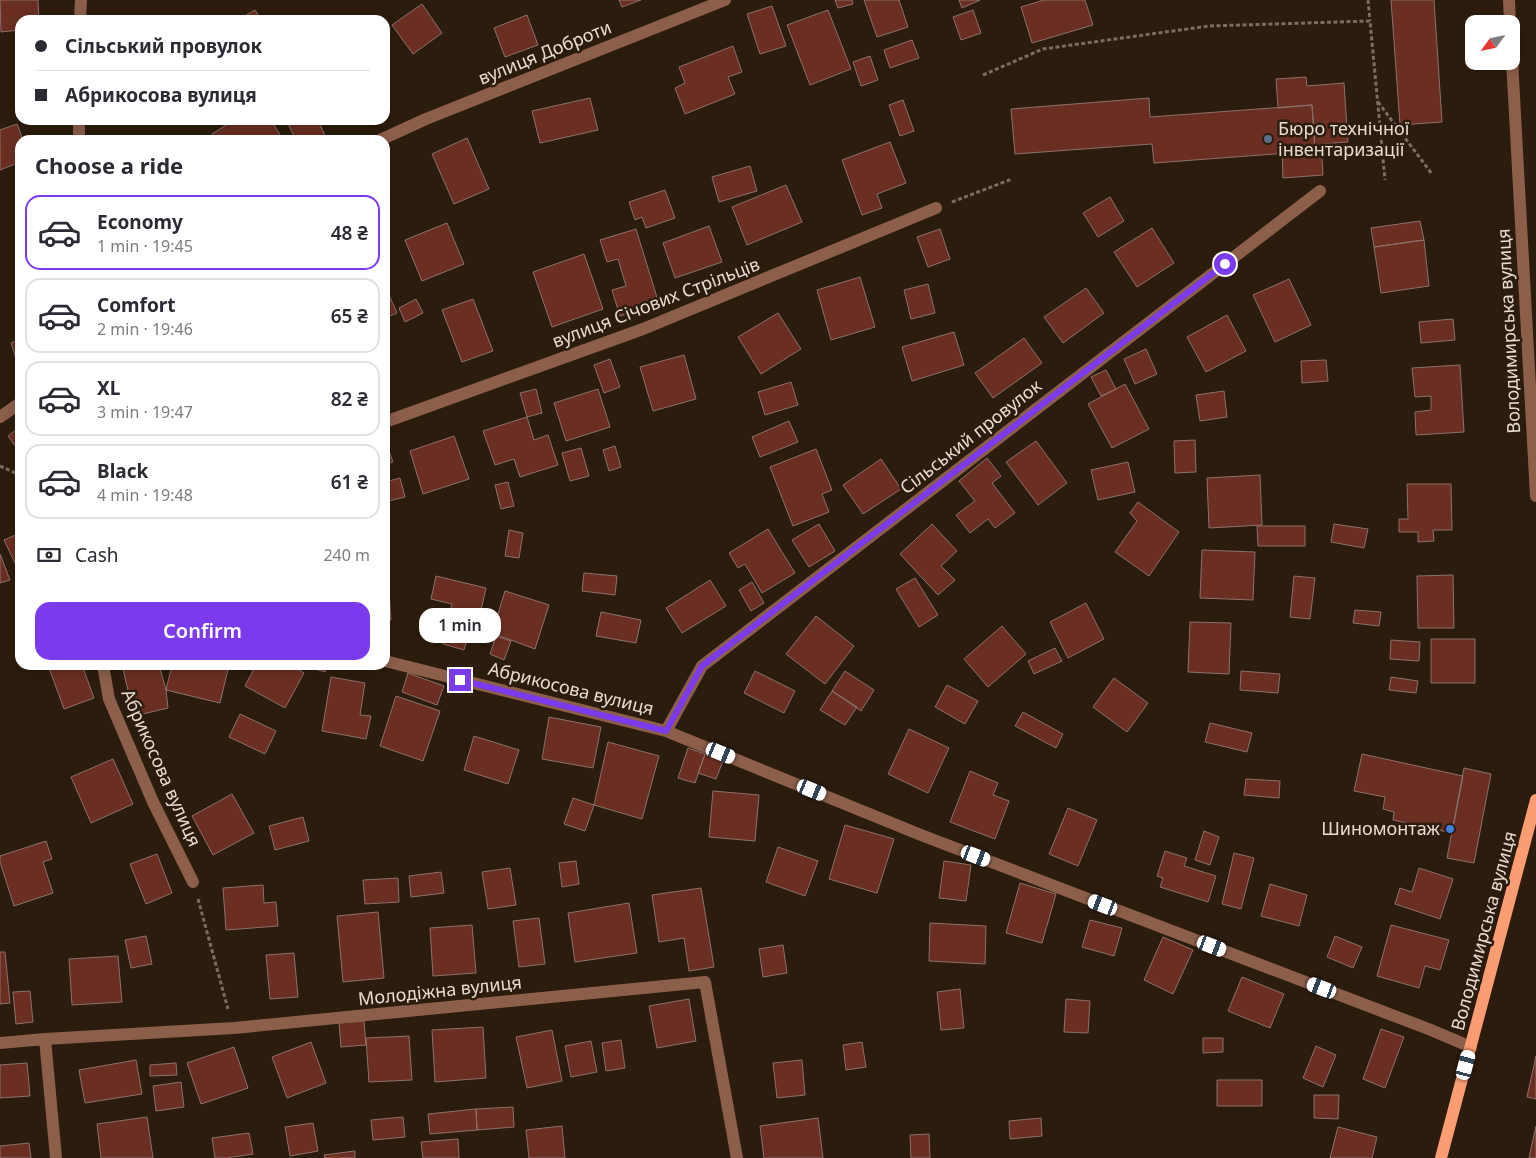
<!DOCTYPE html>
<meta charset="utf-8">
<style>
body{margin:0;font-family:"Noto Sans",sans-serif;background:#f7f7f7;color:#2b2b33;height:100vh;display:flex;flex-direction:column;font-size:19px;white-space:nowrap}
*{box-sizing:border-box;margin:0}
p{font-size:16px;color:#7c7c81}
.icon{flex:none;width:28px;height:28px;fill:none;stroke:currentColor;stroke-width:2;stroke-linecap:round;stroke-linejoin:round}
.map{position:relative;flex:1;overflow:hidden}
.drawer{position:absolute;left:15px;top:135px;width:375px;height:535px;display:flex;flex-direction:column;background:#fff;border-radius:15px;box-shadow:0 2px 12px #0003}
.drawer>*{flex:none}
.hud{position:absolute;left:15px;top:15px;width:375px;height:110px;border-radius:15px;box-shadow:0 2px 12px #0003;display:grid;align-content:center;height:110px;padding:0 20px;background:#fff}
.needle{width:32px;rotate:237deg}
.buttons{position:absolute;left:1465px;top:15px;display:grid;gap:10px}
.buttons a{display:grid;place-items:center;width:55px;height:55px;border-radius:10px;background:#fff;box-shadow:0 2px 12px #0003;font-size:25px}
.end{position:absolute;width:22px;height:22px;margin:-11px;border:6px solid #7c3aed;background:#fff;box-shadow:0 0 0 2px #fff}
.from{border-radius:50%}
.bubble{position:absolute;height:35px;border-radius:15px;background:#fff;box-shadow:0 2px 12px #0003;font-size:16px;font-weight:600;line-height:35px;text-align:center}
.car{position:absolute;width:15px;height:30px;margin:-15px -8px;border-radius:6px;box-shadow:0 0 4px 1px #0007;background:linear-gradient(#fff 24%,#345 0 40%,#fff 0 76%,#345 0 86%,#fff 0)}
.hud b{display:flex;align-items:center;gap:18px;height:48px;font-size:19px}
.hud b+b{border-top:1px solid #e1e1e2}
.hud i{width:12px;height:12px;background:#2b2b33}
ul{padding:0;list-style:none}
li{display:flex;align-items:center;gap:15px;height:75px;margin:0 10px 8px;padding:0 10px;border:2px solid #e1e1e2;border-radius:15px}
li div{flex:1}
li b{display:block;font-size:19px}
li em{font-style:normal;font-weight:600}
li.current{border-color:#7c3aed}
li>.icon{width:45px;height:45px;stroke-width:1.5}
h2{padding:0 20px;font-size:22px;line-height:60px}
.pay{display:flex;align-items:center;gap:12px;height:55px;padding:0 20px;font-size:19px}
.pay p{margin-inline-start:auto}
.cta{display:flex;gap:10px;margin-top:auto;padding:10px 20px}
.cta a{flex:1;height:58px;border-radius:15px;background:#7c3aed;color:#fff;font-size:20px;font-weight:600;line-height:58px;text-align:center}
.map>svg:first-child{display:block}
</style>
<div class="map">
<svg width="1536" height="1158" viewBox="0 0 1536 1158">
<rect width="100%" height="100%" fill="#2c1c0d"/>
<!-- building -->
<path fill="#6a2f22" stroke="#8d716b" d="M0,0h38l1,20h-19v10l-19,2z
M619,0h22l-19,7z
M835,0h17l1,4 -15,4z
M864,0h35l9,27 -31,10z
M959,0h21l-18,8z
M1044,0h41l8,25 -61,18 -11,-36z
M1391,0h43l8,122 -42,3z
M422,4l20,29 -29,21 -21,-29z
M772,6l14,40 -26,8 -13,-40z
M255,10l6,10h-23z
M828,10l23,59 -41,16 -23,-60z
M973,10l8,23 -20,7 -8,-23z
M527,15l11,30 -33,12 -11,-29z
M912,40l7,18 -29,10 -6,-18z
M733,46l9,26 -14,5 7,17 -50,20 -10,-26 10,-5 -6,-16z
M870,56l8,24 -17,6 -8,-24z
M1306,77l1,9 37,-3 4,59 -27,2 2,31 -40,3 -1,-25 33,-2 -3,-46 -34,3 -2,-29z
M590,98l8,32 -58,13 -8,-32z
M1149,98l1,19 162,-12 3,46 -161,12 -2,-19 -137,10 -4,-45z
M903,100l11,31 -14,5 -11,-31z
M234,120h37l11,18 -4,2h-63l-3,-6z
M291,120h27l9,20h-31l-9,-18z
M17,124l6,16h-3v22l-20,8v-40z
M467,138l22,51 -35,15 -22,-50z
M890,142l16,41 -29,11 5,14 -20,7 -20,-55z
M750,166l7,25 -38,11 -7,-25z
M786,185l16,37 -55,23 -15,-38z
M665,190l10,28 -29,10 -4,-11 -7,3 -6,-18z
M1110,197l14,24 -26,16 -15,-24z
M1420,221l4,19 -50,7 -3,-19z
M447,223l17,41 -42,17 -17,-41z
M709,226l13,36 -47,16 -12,-35z
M1152,228l22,35 -37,24 -23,-35z
M636,229l23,75 -39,12 -8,-26 14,-4 -8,-27 -11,3 -7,-22z
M940,229l10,30 -22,8 -11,-30z
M1424,240l5,46 -48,7 -7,-46z
M584,254l19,55 -51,18 -19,-55z
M860,277l15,50 -44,13 -14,-50z
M1289,279l22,46 -36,17 -22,-47z
M928,284l7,29 -24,6 -7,-29z
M385,286l12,27 -12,5z
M1086,288l18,25 -41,30 -19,-26z
M416,299l7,14 -18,9 -6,-14z
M473,299l20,52 -31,11 -20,-52z
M778,313l23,36 -40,25 -23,-37z
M1227,315l19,36 -40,21 -19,-35z
M1453,319l2,21 -34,3 -2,-21z
M954,332l10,33 -52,16 -10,-34z
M1024,338l18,25 -49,35 -18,-25z
M20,339v25l-2,1 -7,-22z
M1146,349l11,25 -22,10 -11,-25z
M684,355l12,44 -43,12 -13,-44z
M610,359l10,28 -16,6 -10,-28z
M1326,360l2,21 -26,2 -1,-22z
M1460,365l4,67 -48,3 -1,-23 16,-2v-14l-16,1 -3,-29z
M1106,370l10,19 -15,7 -10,-19z
M791,382l7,23 -33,10 -7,-23z
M1125,384l24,45 -37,19 -24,-44z
M536,389l6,24 -15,4 -7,-24z
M598,389l12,38 -44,14 -12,-38z
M1224,391l3,26 -27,4 -4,-26z
M527,417l7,23 14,-5 10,30 -38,12 -6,-18 -19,6 -12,-34z
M789,421l9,21 -38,15 -8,-20z
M20,427v26l-12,-17z
M454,436l15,43 -46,15 -13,-43z
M385,440l8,22 -8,3z
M1195,440l1,32 -21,1 -1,-32z
M1036,441l31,42 -29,22 -32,-43z
M615,446l6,21 -12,4 -6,-21z
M581,448l8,28 -19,5 -8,-28z
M816,449l16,41 -10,4 7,18 -36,14 -23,-59z
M987,458l14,18 -9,7 23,30 -20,15 -7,-9 -18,14 -14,-18 19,-14 -16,-20z
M881,459l20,30 -38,25 -20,-29z
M1128,462l7,30 -37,8 -7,-30z
M1260,475l2,50 -53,3 -2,-50z
M400,478l5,19 -20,5v-20z
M508,482l6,24 -13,3 -6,-24z
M1407,484h44l1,46h-19l1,11 -16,1v-10h-19v-13h9z
M1138,502l41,30 -30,44 -34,-24 22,-31 -7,-8z
M819,524l16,27 -26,16 -17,-27z
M932,524l25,27 -16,15 14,14 -17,15 -38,-41z
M1334,524l34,5 -4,19 -33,-6z
M1257,526h48v20h-47z
M768,529l27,44 -33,20 -17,-29 -7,4 -9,-15z
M509,530l14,3 -4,25 -14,-2z
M20,533v30l-4,2 -12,-25z
M1202,550l53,2 -2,48 -53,-2z
M0,554l10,26 -10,3z
M584,573l33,3 -2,19 -33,-4z
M1453,575l1,53h-36l-1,-52z
M436,576l50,12 -7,31 -29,-7 2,-8 -21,-5z
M1294,576l21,2 -5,41 -20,-2z
M915,578l23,37 -19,12 -23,-38z
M710,580l16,26 -44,27 -16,-25z
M752,582l12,21 -13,8 -12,-21z
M385,591h4l2,29h-6z
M505,591l44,14 -14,44 -43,-16z
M1086,603l18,36 -36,19 -18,-36z
M1355,610l26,2 -2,14 -26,-3z
M601,612l40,8 -5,23 -40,-7z
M816,616l38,30 -29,38 -39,-30z
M1190,622l41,1 -2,51 -41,-2z
M448,623l22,5 -6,22 -21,-6z
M1002,626l24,28 -38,33 -24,-28z
M496,636l15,5 -7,19 -14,-6z
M1431,639h44v44h-44z
M1391,640l29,2 -1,19 -29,-2z
M1055,648l7,13 -28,13 -6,-13z
M48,665h34l12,33 -30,11z
M122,665h37l7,25 2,18 -34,8z
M172,665h57l-9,38 -54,-13z
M256,665h34l14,8 -19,35 -40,-22z
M310,665h17l-2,7 -16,-5z
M755,671l40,20 -11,22 -40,-20z
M845,671l29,19 -13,21 -29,-20z
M1241,671l39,3 -2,19 -38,-3z
M408,673l36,13 -7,19 -35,-13z
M331,677l34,6 -5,32 11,1 -5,23 -44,-8z
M1391,677l27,4 -2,12 -27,-3z
M1114,678l34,25 -21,29 -34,-25z
M947,685l31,16 -13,23 -30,-17z
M832,691l25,16 -12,18 -25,-15z
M396,696l44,15 -17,50 -43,-15z
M1023,712l40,22 -7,14 -41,-22z
M240,714l36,17 -11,23 -36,-17z
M549,717l52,10 -8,41 -51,-9z
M1210,723l42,10 -5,19 -42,-10z
M909,729l40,19 -21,45 -40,-19z
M474,736l45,14 -11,34 -44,-14z
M608,742l51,14 -17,63 -48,-14z
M688,748l17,6 -10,29 -17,-5z
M705,754l18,7 -7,18 -18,-6z
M1362,754l101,22 -11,57 -59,-13 1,-8 -11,-3 2,-12 -31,-6z
M113,759l20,45 -42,19 -20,-46z
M1464,768l27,6 -17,89 -27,-5z
M970,771l28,12 -5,12 16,6 -14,38 -45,-17z
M1246,779l34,2 -1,17 -35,-3z
M713,791l46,4 -4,46 -46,-4z
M232,794l22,39 -41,22 -21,-39z
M573,798l21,7 -9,26 -21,-7z
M1068,808l29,12 -19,46 -29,-12z
M303,817l6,24 -34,9 -6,-24z
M845,825l49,14 -17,54 -48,-14z
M1204,831l15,6 -9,28 -15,-5z
M46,841l6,18 -9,3 10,31 -39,13 -14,-44v-6z
M778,847l40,14 -13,35 -39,-14z
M1165,851l22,7 -3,8 32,10 -8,26 -48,-15 3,-9 -6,-2z
M1234,853l20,5 -13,51 -19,-5z
M157,854l15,39 -26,11 -16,-40z
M576,861l3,23 -17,3 -3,-24z
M944,861l27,4 -5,36 -27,-3z
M510,868l6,37 -28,4 -6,-37z
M1419,868l34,11 -13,40 -45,-15 5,-16 12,4z
M441,872l3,21 -33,4 -2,-21z
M398,878l1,24 -34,2 -2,-24z
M1020,883l36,11 -14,49 -36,-10z
M1270,884l37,11 -8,31 -38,-10z
M263,885l1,18 12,-1 2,24 -52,4 -3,-42z
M701,888l13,79 -25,4 -5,-33 -25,4 -7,-47z
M629,903l8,50 -62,9 -7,-49z
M378,912l6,66 -41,4 -6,-66z
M539,918l6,46 -26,3 -6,-46z
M1090,920l32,8 -8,28 -32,-9z
M930,923l56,3 -1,38 -56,-3z
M472,925l4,48 -43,3 -3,-48z
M1391,925l58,15 -9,30 -15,-4 -6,22 -42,-12z
M146,936l6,28 -21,4 -6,-28z
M1335,936l27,11 -9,21 -26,-11z
M1163,937l30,13 -20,44 -29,-14z
M783,945l4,28 -24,4 -4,-28z
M0,952h5l5,51 -10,1z
M294,953l4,44 -28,2 -4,-44z
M118,956l4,46 -50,3 -3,-46z
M1242,977l42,17 -14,34 -42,-17z
M960,989l4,39 -23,2 -4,-38z
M30,991l3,31 -17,2 -3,-32z
M689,999l7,42 -39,7 -8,-42z
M1066,999l24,2 -2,32 -24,-1z
M364,1021l2,24 -25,2 -2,-24z
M483,1027l3,51 -51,4 -3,-52z
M1381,1029l23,8 -19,51 -22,-9z
M552,1030l10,51 -35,7 -11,-51z
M409,1036l3,44 -43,2 -3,-44z
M1203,1038h20v14l-20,1z
M621,1040l4,28 -19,3 -4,-28z
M591,1041l6,31 -26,5 -6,-31z
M311,1042l15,41 -39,15 -15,-41z
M862,1042l4,25 -20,3 -3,-25z
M1316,1046l20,9 -13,32 -20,-9z
M234,1047l14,41 -47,16 -14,-41z
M1536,1056v43l-9,-2z
M136,1060l6,34 -57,9 -6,-33z
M802,1060l3,35 -28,3 -4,-35z
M27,1063l3,33 -30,2v-33z
M176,1063l1,12 -27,1v-11z
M1217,1080h45v26h-45z
M181,1082l3,25 -28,4 -3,-25z
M1314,1095h25l-1,24 -24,-1z
M513,1107l1,20 -37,3 -1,-21z
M476,1109l1,21 -47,4 -2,-20z
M147,1117l6,41h-52l-4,-34z
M403,1117l2,20 -32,3 -2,-20z
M818,1118l5,40h-59l-4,-32z
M1041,1118l1,18 -32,3 -1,-18z
M313,1123l5,28 -28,5 -5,-29z
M562,1126l3,32h-36l-3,-28z
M1536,1126v32h-7z
M1338,1127l39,10 -5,21h-42z
M249,1133l4,21 -27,4h-11l-3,-20z
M929,1134l1,24h-19l-1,-23z
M458,1139l1,19h-36l-2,-16z
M29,1143l2,15h-31v-12z
M355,1151v7h-30l-1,-3z"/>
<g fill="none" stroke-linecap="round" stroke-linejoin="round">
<!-- path -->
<path stroke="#7b6d60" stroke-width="3" stroke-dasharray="4 2.5" stroke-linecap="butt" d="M1368,0l2,21
M983,75l60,-26 166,-23 161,-5 15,159
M1378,102l54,72
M952,202l60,-23
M0,466l20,9
M198,899l30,110"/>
<!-- minor -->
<path stroke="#8c5f4b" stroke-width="12" d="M1509,0l1,24
M80,20l1,-20
M1511,42l25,454
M79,140v-20
M380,140l46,-21 299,-119
M0,417l20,-14
M385,422l258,-93 293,-121
M385,661l281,70 255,104 510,195 40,17
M103,665l6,34 44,103 40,80
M666,731l36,-65 618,-475
M45,1039l11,119
M0,1043l45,-4 189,-11 471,-46 32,176"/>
<!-- major -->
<path stroke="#fa9d72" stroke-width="12" d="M1441,1158l95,-358"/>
</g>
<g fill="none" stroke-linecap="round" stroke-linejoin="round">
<!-- route -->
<path stroke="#7c3aed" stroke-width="6" d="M460,680l206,51 36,-65 523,-402"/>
</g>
<!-- markers -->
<circle fill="#5c6f8a" stroke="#2c1c0d" stroke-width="2" cx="1268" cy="139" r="5"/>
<circle fill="#3f7fe0" stroke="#2c1c0d" stroke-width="2" cx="1450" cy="829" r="5"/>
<g text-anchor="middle" stroke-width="5" stroke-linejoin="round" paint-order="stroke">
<!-- street labels -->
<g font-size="18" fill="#e7dbd2" stroke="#2c1c0d">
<text transform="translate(545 53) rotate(-22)" y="6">вулиця Доброти</text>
<text transform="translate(656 303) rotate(-21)" y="6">вулиця Січових Стрільців</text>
<text transform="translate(1509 331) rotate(-93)" y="6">Володимирська вулиця</text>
<text transform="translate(971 437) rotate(-38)" y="6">Сільський провулок</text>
<text transform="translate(571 689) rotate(14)" y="6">Абрикосова вулиця</text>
<text transform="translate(161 768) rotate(66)" y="6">Абрикосова вулиця</text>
<text transform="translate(1484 931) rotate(-75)" y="6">Володимирська вулиця</text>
<text transform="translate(440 991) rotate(-6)" y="6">Молодіжна вулиця</text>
</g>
<!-- poi labels -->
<g font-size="18" fill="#e7dbd2" stroke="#2c1c0d" text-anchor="start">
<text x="1278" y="135">Бюро технічної<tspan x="1278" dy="21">інвентаризації</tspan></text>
<text x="1440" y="835" text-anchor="end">Шиномонтаж</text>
</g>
</g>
</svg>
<div class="buttons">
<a><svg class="needle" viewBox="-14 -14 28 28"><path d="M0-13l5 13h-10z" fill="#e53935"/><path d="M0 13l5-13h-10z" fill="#7c7c81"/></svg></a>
</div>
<i class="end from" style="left:1225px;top:264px"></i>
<i class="end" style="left:460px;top:680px"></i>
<div class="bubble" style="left:419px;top:608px;width:82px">1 min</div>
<i class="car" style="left:721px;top:753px;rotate:112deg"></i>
<i class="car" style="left:812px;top:790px;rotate:112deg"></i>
<i class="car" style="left:976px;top:856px;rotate:111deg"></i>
<i class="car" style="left:1103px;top:905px;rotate:291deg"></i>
<i class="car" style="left:1212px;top:946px;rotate:111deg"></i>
<i class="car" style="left:1322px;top:988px;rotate:291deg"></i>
<i class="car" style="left:1466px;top:1065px;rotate:15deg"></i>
<div class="hud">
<b><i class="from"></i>Сільський провулок</b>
<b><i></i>Абрикосова вулиця</b>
</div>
<section class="drawer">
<h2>Choose a ride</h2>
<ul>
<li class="current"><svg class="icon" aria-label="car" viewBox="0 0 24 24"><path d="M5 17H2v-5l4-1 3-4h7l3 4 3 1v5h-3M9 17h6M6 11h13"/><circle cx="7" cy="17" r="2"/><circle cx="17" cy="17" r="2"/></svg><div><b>Economy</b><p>1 min · 19:45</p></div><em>48 ₴</em></li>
<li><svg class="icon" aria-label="car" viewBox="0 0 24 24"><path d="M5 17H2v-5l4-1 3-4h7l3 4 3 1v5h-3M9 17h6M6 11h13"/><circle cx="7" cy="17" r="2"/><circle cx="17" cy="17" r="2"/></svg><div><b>Comfort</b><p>2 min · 19:46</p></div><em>65 ₴</em></li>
<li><svg class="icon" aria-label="car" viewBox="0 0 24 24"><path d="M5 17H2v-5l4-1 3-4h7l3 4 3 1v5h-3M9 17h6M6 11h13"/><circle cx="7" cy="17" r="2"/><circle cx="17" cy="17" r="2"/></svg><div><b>XL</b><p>3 min · 19:47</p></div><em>82 ₴</em></li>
<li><svg class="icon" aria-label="car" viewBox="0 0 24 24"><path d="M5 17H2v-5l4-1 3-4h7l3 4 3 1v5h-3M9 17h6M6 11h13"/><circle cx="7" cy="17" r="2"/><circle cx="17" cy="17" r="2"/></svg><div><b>Black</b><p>4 min · 19:48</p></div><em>61 ₴</em></li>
</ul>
<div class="pay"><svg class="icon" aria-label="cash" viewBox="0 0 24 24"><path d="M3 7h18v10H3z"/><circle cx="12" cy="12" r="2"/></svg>Cash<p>240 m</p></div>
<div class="cta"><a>Confirm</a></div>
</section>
</div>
